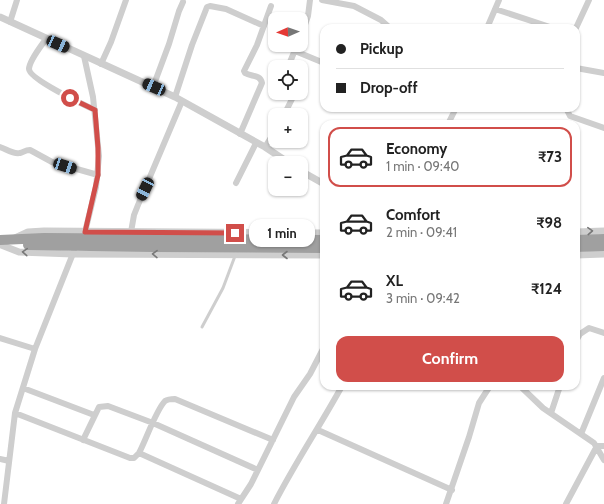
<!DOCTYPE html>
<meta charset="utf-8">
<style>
body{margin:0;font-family:Cabin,sans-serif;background:#f6f6f6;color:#222;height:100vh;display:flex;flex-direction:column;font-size:15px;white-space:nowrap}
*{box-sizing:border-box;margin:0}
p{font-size:13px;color:#767676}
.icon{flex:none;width:22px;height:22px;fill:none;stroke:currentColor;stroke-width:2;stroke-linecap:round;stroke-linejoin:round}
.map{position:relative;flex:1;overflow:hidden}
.details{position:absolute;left:320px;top:120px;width:260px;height:270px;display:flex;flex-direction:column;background:#fff;border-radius:12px;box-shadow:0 1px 3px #0004}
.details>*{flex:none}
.top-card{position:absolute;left:320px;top:24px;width:260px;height:88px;border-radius:12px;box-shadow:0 1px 3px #0004;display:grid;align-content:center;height:88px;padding:0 16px;background:#fff}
.needle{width:26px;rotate:268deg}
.controls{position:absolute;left:268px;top:12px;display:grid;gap:8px}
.controls a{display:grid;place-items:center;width:40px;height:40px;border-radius:8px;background:#fff;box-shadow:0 1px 3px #0004;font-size:20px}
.end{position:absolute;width:18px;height:18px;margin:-9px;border:5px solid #d14e4a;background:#fff;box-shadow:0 0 0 2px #fff}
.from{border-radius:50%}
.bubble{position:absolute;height:28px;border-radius:12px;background:#fff;box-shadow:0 1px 3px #0004;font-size:13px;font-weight:700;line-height:28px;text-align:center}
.car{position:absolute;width:12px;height:24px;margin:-12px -6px;border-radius:5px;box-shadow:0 0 3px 1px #0007;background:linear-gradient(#222 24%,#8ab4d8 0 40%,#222 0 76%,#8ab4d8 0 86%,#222 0)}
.top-card b{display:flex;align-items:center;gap:14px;height:38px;font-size:15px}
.top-card b+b{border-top:1px solid #e0e0e0}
.top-card i{width:10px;height:10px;background:#222}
ul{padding:7px 0 0;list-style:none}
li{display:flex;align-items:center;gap:12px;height:60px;margin:0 8px 6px;padding:0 8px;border:2px solid transparent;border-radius:12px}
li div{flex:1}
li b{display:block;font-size:15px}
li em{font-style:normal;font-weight:700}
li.active{border-color:#d14e4a}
li>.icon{width:36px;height:36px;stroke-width:1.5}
.button{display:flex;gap:8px;margin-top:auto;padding:8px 16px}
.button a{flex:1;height:46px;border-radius:12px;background:#d14e4a;color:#fff;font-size:16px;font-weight:700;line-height:46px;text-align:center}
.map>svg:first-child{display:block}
</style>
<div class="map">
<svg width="604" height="504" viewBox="0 0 604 504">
<rect width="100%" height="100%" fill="#fff"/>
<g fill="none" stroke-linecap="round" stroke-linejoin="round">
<!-- service -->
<path stroke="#cecece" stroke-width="3" d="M202,327l21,-39 12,-32"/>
<!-- minor -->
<path stroke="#cecece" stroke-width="6" d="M322,0l32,6 27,14 9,8
M495,9l58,19
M10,22l7,-22
M487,28l12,-28
M576,28l13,-28
M301,36l7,-20 2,-16
M46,39c-5,7 -17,22 -17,30 0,10 55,36 66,41
M295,51l29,12
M84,56l9,41 6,59 -3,31 -11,45
M101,64l10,-22 15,-42
M288,67l9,-22
M576,68l28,5
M153,87l16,-43 10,-33 4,-9
M175,97l17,-52 15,-38 3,-1 16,3 38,17
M566,108l4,8 34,12
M284,115l11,-22
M448,124l8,-16
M240,134l22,-51c-2,-9 -11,-6 -17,-10l-1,-2 13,-26 14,-39
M0,147c6,2 14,8 20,6 4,-1 5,-3 10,-3l22,12 46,13
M265,147l10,-16
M236,183l20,-40
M131,232l3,-17 4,-10 44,-104
M0,338l35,11
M576,341l4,-7 9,-6 15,5
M520,386l23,22 51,35 10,17
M23,388l71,27
M15,413l115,45h4l5,-5c7,-13 17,-43 26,-52 3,-2 6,-2 10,-2l98,41
M551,413l9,-27
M318,430l134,60
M581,434l23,-56
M83,440l16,-33 9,-1 45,17 105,47
M139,453l102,46
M0,459l9,2
M4,504l11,-91 20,-64 39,-98
M238,504l13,-20 43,-87 16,-23 14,-27
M274,504c21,-41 46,-78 68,-118
M446,504l23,-67 10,-34 11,-17
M566,504l31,-58h7"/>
<!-- tertiary -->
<path stroke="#cecece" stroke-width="7" d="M0,17l175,80 90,50 24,16
M301,171l23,13
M576,232l28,-1
M15,238l13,-6 16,-1 280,2
M1,245l18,7 54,2 251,1
M576,255l28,-1"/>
<!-- trunk -->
<path stroke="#a0a0a0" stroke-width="10" d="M0,240l44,-2 280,2
M576,240l28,-1
M28,245l125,2 171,1
M576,247l28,-1"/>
</g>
<!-- one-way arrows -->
<defs><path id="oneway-chevron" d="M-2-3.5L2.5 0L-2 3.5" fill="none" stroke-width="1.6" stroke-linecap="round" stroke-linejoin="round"/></defs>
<g stroke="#787878">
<use href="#oneway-chevron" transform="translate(590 231) rotate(-3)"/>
<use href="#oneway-chevron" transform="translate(25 252) rotate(-176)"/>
<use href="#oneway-chevron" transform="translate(155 254) rotate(-179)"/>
<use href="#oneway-chevron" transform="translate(285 255) rotate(180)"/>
</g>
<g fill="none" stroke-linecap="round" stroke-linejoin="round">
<!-- route -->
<path stroke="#d14e4a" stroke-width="5" d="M70,98l25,12 3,38v27l-13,57 150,1"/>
</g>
</svg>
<div class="controls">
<a><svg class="needle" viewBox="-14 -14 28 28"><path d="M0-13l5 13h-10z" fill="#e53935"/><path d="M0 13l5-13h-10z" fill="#767676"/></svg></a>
<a><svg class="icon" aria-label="locate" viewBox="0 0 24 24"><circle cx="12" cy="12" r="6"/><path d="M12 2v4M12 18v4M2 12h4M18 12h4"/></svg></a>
<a>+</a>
<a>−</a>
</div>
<i class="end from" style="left:70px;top:98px"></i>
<i class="end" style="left:235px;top:233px"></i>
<div class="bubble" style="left:249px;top:219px;width:66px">1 min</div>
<i class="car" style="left:58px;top:44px;rotate:114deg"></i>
<i class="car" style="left:154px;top:87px;rotate:294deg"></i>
<i class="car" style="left:65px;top:166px;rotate:108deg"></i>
<i class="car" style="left:145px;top:189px;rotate:206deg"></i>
<div class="top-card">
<b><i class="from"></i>Pickup</b>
<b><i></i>Drop-off</b>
</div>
<section class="details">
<ul>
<li class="active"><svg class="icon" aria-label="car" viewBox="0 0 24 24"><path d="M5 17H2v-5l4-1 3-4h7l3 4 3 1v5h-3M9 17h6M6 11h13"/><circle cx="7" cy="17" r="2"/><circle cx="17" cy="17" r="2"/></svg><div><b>Economy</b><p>1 min · 09:40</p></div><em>₹73</em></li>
<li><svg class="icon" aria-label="car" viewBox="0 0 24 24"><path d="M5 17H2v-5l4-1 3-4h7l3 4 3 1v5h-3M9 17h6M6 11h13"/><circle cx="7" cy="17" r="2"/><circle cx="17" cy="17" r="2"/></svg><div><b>Comfort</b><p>2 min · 09:41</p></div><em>₹98</em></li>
<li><svg class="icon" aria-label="car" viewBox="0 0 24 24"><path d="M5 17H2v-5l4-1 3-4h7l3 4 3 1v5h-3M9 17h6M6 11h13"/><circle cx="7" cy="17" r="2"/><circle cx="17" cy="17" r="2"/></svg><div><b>XL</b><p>3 min · 09:42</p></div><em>₹124</em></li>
</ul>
<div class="button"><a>Confirm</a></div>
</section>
</div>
